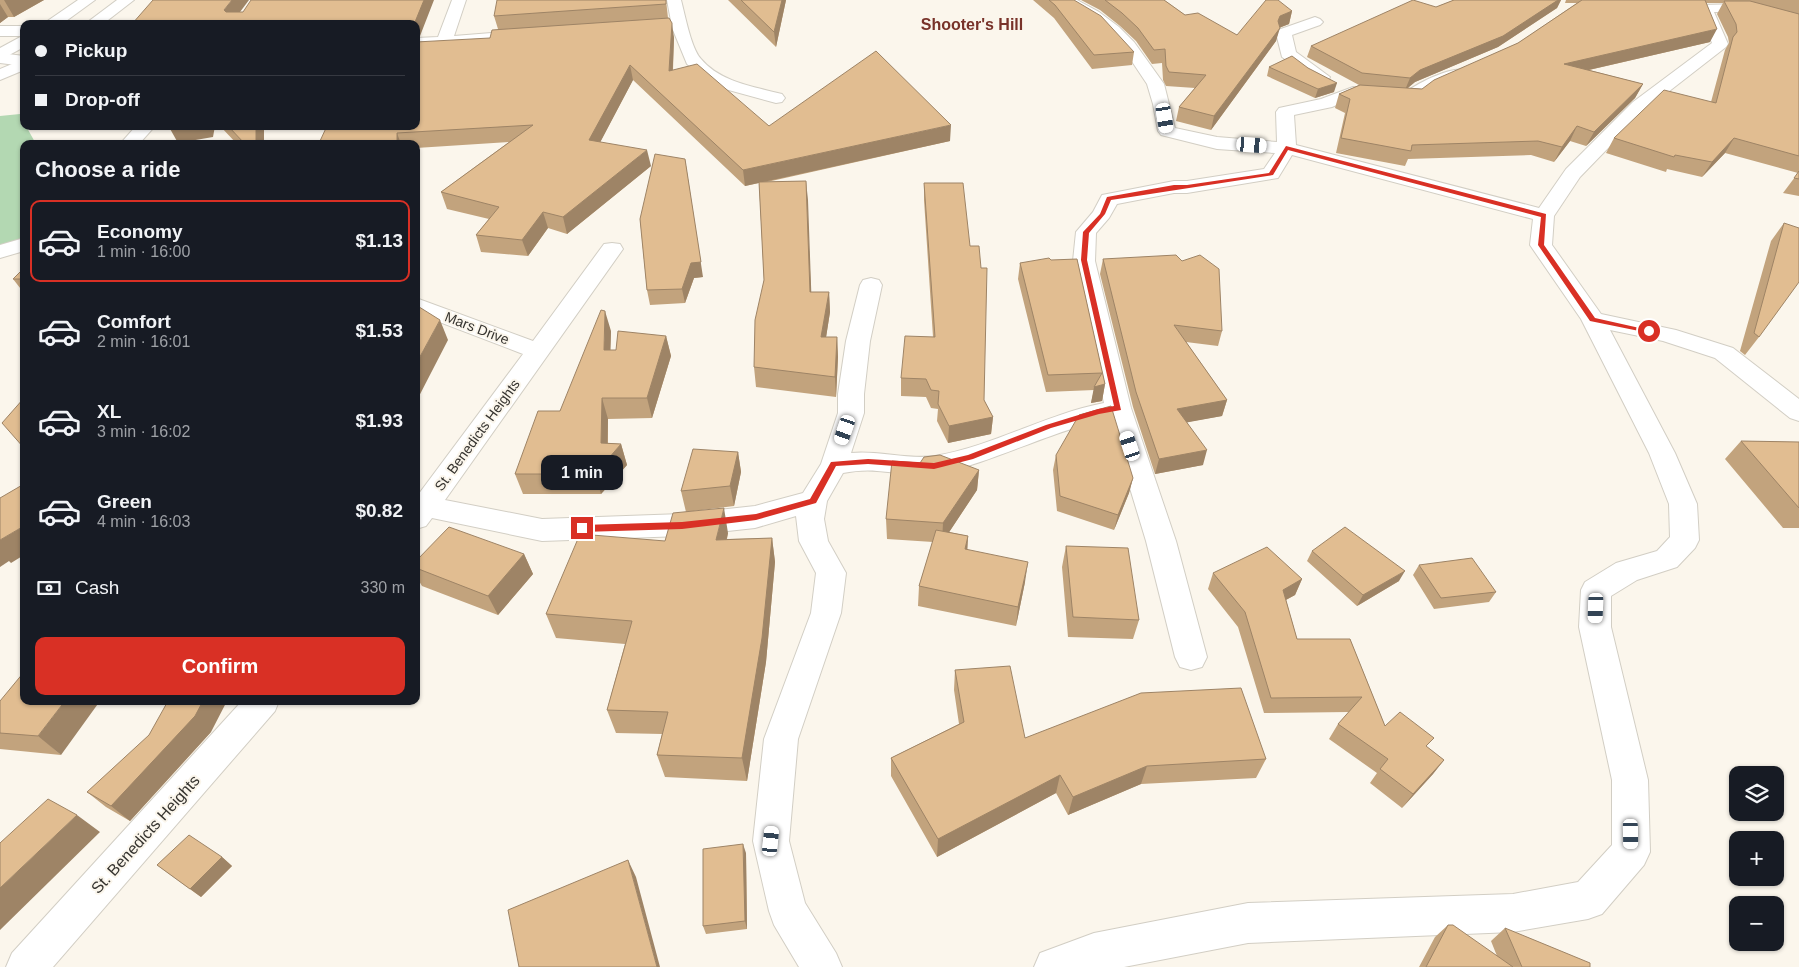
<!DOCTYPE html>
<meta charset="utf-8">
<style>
body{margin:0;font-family:Arial,sans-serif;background:#20242c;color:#f1f3f6;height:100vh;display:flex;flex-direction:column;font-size:19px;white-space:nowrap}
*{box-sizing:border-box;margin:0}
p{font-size:16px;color:#9ea1a6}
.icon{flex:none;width:28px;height:28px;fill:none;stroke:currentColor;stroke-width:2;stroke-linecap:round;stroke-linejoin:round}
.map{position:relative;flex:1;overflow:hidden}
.side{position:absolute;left:20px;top:140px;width:400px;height:565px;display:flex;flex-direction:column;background:#171b24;border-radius:10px;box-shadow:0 1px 4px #0004}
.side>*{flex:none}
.hud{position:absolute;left:20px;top:20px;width:400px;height:110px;border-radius:10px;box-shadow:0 1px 4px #0004;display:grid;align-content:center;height:110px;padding:0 15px;background:#171b24}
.controls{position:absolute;left:1729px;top:766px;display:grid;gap:10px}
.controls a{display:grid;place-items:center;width:55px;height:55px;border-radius:10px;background:#171b24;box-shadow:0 1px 4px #0004;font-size:25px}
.end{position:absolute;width:22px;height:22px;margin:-11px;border:6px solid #d93025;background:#fff;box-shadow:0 0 0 2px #fff}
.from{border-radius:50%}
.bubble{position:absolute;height:35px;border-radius:10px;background:#171b24;box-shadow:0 1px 4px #0004;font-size:16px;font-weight:600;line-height:35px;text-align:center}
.car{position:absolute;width:15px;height:30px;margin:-15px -8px;border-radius:6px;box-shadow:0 0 4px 1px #0007;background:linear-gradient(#fff 24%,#345 0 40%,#fff 0 76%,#345 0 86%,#fff 0)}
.hud b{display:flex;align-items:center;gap:18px;height:48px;font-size:19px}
.hud b+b{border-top:1px solid #363941}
.hud i{width:12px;height:12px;background:#f1f3f6}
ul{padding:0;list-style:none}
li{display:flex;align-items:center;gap:15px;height:82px;margin:0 10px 8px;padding:0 5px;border:2px solid transparent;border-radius:10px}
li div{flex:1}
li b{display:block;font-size:19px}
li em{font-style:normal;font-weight:600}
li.current{border-color:#d93025}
li>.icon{width:45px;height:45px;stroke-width:1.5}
h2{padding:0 15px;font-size:22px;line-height:60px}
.pay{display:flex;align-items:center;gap:12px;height:55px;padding:0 15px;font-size:19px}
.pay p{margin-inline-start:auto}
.cta{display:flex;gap:10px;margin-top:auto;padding:10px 15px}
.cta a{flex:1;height:58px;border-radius:10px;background:#d93025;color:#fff;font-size:20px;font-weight:600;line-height:58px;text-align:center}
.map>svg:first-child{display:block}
</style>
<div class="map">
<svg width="1799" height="967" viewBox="0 0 1799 967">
<rect width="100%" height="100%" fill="#fbf6ec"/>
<!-- green -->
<path fill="#b3d8b2" d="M20,114l4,12h2l10,18h-12v94l-24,7v-129z"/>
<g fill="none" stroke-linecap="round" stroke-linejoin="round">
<!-- street casing -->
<g stroke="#d2cec4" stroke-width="2">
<path id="street" d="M452,0h14l-12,36 74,-6 6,2 2,3 -2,3 -6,2 -112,8v-10l22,-1z
M667,0h14c4,15 10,48 20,59 19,23 54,28 81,35l3,4 -3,4 -6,1 -62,-17 -27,-22 -14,-34 -37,3 -5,-2 -3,-3 3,-3 40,-4z
M1061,0h16l22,12 20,15 15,15 30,42 11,44 42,9 60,5 -1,-30 3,-4 42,-9 32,-12 53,5c12,-9 43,-25 58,-22l2,4 -2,4 -36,14 -12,9 -6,1 -55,-5 -23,10 -38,8 2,30 243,63 27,-39 67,-67 79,-59 -14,-35 2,-3 43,-1 56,13v10l-56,-15h-29l14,32 -2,3 -81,63 -65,67 -26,39 -2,29 49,69 75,16 57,18 66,51v22l-9,-3 -75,-60 -52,-17 -53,-11 65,123 22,51 2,36 -4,8 -18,19 -40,13 -26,16v31l37,153 2,72 -6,13 -42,49 -14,5 -75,13 -265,11 -124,24h-90l6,-14 54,-20 154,-30 265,-9 65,-12 34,-37v-65l-33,-153 2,-37 4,-8 31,-19 41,-12 13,-14 -1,-33 -20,-51 -68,-134 -51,-74 3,-26 -241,-64 -14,23 -91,15h-13l-57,11 -8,14 -13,15 -1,28 36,147 45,133 31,116 -5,10 -11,3 -11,-3 -5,-10 -29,-116 -37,-122c-59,12 -112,42 -171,55 -20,4 -41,-2 -61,-3 -11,-1 -23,0 -34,2l-16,28 -3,18 4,22 18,32 -5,40 -43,126 -9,102 16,62 31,50 6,14h-43l-25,-42 -5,-14 -16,-70 11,-102 47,-126 5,-40 -17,-32 -3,-25 -41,12 -73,8 -140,5 -110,-23 -6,8 -10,3v-34h2l105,-141 -107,-41v-15l117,43 71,-97 8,-1 8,1 3,5 -178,251 97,19 140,-5 73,-8 48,-13 18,-29 17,-51v-19l8,-53 14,-56 3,-5 8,-2 8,2 3,5 -12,56 -6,53v19l-13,40c28,-3 57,7 84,3 59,-10 111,-42 169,-53l-31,-142 3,-29 17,-20 9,-17 72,-14h13l77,-12 11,-16 -58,-4 -56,-14 -3,-4 -5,-27 -6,-20 -18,-27 -29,-30 -30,-18z
M1315,17l5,2 3,3 -3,3 -28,10 4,17 34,25 -2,4h-12l-34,-24 -6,-24 2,-3z
M0,26h24v10h-24z
M0,53l24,3v10l-24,-3z
M136,126h19l-16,18h-19z
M24,238v13l-24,7v-13z
M242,701h37l-4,10 -222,256h-47l6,-14z"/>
</g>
<!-- highway casing -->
<g stroke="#d2cec4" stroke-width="2">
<path id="highway" d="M78,0h17l-33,24h-19z
M117,0h17l-31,24h-18z
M24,35v12l-24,13v-12z
M24,59v11l-24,10v-11z"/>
</g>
<!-- street -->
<use href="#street" fill="#fff" fill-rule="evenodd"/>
<!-- highway -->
<use href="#highway" fill="#fff" fill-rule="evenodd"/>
</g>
<!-- wall -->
<path fill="#c2a37d" d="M0,0h44l-30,17h-6l-8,6z
M666,0l2,18 6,20 -1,32 96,56 181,15 -183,41 39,-1 5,111h18l1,20 -4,25h11l1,20 -2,40 -80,-10 -2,-20 10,-87 -5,-97 -14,3 -112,-106 -33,62 51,24 -84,68 -19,-6 -20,28 -47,-4 -5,-17 13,-16 -42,-10 -6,-17 68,-50 -93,6v-4h-105l9,-3 170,-103 8,-9 -4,-13z
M728,0h58l-10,47z
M1033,0h41l60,52 -2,13 -40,4 -38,-51z
M1081,0h83l21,15 52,20 55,-24 -3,13 -10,4 -3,13 -65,89 -35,-9 3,-14 16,-19 -29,-2 -3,-6 -1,-17 -10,1 -16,-23 -16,-15 -20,-16z
M1454,0h107l-4,8 -59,39 -83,35 -7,6 14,1 96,-46 59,-40h-12l1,-3h233v196l-16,-3 15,-20 -73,-20 -23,24 -35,-8 -1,3 -60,-19 8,-15 97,-36 14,-52 4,-7 -1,-6 -11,-23 6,-11h-17l4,39 -121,28 54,14 -8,14 -49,48 -16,-5 -16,21 -23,-7 -123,4 -3,7 -69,-13 9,-40 -10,-5 4,-14 20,-9 -52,-28 4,-11 125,-39z
M1269,67l39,1 26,24 -19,6 -48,-22z
M220,126h44v18h-27z
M924,183l60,217 9,17 -2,17 -43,9 -11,-22 1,-12 -7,-1 -5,-11 -25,-1v-18l32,-41 -9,-137z
M640,219l63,58 -9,1 -9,25 -35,2 -3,-15z
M1784,223l-25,114 -14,18 -5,-4 31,-110z
M1077,259l28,125 -3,17 -11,2 3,-13 -48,2 -28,-113 2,-16z
M1103,259l119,72 -4,15 -32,-4 41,58 -5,16 -35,6 16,43 -48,9 -22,-67 -33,-133z
M24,268v25l-11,-14z
M611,331l-1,19h6l50,-14 5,20 -19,62 -44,1v24l13,1 6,21 -26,29h-78l-8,-20 45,-63z
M1741,441l58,1v86h-16l-58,-69z
M738,452l3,20 -7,34 -48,6 -5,-21z
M1056,455l77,23 -4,15 -15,37 -57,-19 -4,-41z
M920,463l59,7 -2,20 -28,42 19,4 -1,14 58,32 -9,44 -98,-20 1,-20 14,-44 -46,-3 -1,-20z
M728,533l-1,6 45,-1 3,24 -9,100 -19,119 -82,-4 -8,-22 5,-21 -46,-1 -9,-23 18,-66 -69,-6 -10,-24 119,-73z
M1066,546l73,74 -6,19 -65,-2 -6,-70z
M1312,551l87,30 -42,25 -50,-45z
M524,554l9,20 -35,41 -76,-29 -6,-10v-15z
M1419,565l77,27 -7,10 -55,7 -21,-34z
M1213,573l89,6 -7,16 -9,5 11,39h53l35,87 42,21 17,13 -11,14 -31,34 -32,-25 7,-10 -48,-34 9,-15 11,-12 -85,1 -26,-86 -30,-38z
M955,670l70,68 241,21 -10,19 -115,6 -73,31 -12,-22 -119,64 -46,-81v-18l68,-34 -5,-34z
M0,701l61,54 -61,-6z
M211,732l-81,89 -24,-14 -19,-15z
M746,853l1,76 -41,5 -3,-8z
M222,857l10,9 -31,31 -44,-32z
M1448,925l49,31 -6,-15 14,-13 85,39h-171l16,-30z"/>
<!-- shaded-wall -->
<path fill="#9e8466" d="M4,0h40l-30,17z
M232,0h17l-18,24 -7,-14z
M424,0h10l-14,36 -4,1v-13h-7z
M782,0h4l-10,47 -2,-15z
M1558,0h3l-4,8 -59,39 -83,35 -10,8 5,-12 10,-8z
M0,4l8,13 -8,6z
M1292,11l-3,13 -13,5 2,-8 2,-5z
M672,23l2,15 -2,48 -3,-15z
M1280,28l-4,13 -65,89 3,-14z
M1717,29l-7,13 -152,35 6,-13z
M630,65l3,15 -40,76 -4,-16z
M1337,83l-3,9 -19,6 3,-9z
M1643,84l-8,14 -49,48 8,-14z
M951,125l-1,16 -205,45 -2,-16z
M174,126h41l-2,11 -35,6 -9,-16z
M256,126h8v18h-8z
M1577,126l-7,15 -16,21 8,-15z
M397,133l4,11h-4z
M1734,138l-9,15 -23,24 10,-15z
M647,150l4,16 -84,68 -4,-17z
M685,159l18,118 -9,1 -9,25 -3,-14z
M806,181l2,19 4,112 -2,-20z
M543,212l5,16 -20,28 -6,-16z
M829,292l1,20 -7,45 -2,-20z
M605,311l6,20 -1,39 -6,-20z
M440,320l8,20 -32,62v-38z
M666,336l5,20 -19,62 -5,-20z
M837,337l1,20 -2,40 -1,-20z
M1105,384l-3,17 -11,2 3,-16z
M602,398l6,21 -1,41 14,-16 6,21 -26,29 -6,-20 6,-31z
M1227,400l-5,16 -49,9 4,-16z
M993,417l-2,17 -43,9 1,-17z
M1207,450l-4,15 -48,9 4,-15z
M738,452l3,20 -7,34 -4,-20z
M979,470l-2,20 -35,53 1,-20z
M1133,478l-4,15 -15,37 4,-15z
M724,508l4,25 -7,31 -5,-24z
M24,526v29l-13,8 -2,-2 -9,6v-27z
M968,536l-1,21 -2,-8z
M772,538l3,24 -9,100 -19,119 -5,-23z
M524,554l9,20 -35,41 -10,-19z
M1028,562l-3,20 -9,44 2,-19z
M1405,571l-6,10 -42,25 6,-11z
M1302,579l-7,16 -19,10 7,-15z
M65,701h35l-39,54 -23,-19z
M203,701h24l-16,31 -81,89 -19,-15z
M1444,760l-11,14 -31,34 11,-14z
M1147,766l-6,18 -73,31 5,-18z
M1060,775l-4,18 -119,64 1,-18z
M77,815l23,17 -100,98v-42z
M743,844l3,9 1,76 -2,-8z
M222,857l10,9 -31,31 -11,-8z
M628,860l8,17 24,90h-3z"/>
<!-- building -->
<path fill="#e1bd91" stroke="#9e8466" d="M153,0h79l-8,10 2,2h17l8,-12h173l-9,22 -6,2h-277z
M497,0h169v4l-172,12z
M741,0h41l-8,32z
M1049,0h25l27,16 33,36 -40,3 -39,-50z
M1105,0h59l21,15 13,-2 39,22 29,-35h12l14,11 -12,5 -2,5 2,7 -66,88 -35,-9 27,-32 -37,-3 -3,-6 -1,-17 -11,1 -16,-22 -16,-15z
M1413,0l23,7 18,-7h104l-55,36 -83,34 -10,8 -48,-5 -51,-27z
M1582,0h123l12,29 -153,35 79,20 -49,48 -17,-6 -15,21 -24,-6 -126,4 -1,6 -70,-13 9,-39 -11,-5 21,-9 62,4 12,-9 84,-37z
M1724,1h26l49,13v142l-65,-18 -22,24 -37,-7 -1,2 -60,-19 50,-48 52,13 17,-66 4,-5 -1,-8z
M669,18l3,5 -3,48 28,-7 72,62 107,-75 75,74 -208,45 -113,-105 -41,75 58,10 -84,67 -20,-5 -21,28 -46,-5 23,-28 -58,-15 92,-67 -136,8v11h-86l9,-3 7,-15h89v-84l74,-4 2,-8z
M1292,56l16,12 29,15 -19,6 -49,-22z
M228,126h28v18h-11z
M655,154l30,5 16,103 -10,1 -9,26 -35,1 -7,-71z
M1799,171v8l-5,-1z
M806,181l4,111h19l-8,45h16l-2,40 -81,-10 1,-47 9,-40 -5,-98z
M924,183h39l7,63h9l2,22h6l-3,132 9,17 -44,9 -11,-22 1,-13 -8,-1 -5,-11 -25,-1 4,-42 30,1z
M1784,223l15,5v54l-40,55 -5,-4z
M1176,255l6,6 18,-6 19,14 3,62 -48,-6 53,75 -50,9 30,41 -48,9 -23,-67 -33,-133z
M1049,258l2,2 26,-1 28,125 -11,3 8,-14 -54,2 -28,-112z
M24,268v11h-11z
M416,305l24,15 -24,44z
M601,310l4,1 -1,39h12l2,-19 48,5 -19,62h-45l-1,45 20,1 -26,30h-80l23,-63h22z
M24,398v50l-22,-25z
M1111,406l22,72 -15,37 -58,-19 -4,-41 23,-40z
M1741,441l58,1v66z
M693,449l45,3 -8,34 -49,5z
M940,455l39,15 -36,53 -57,-4 6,-58 28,2 4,-6z
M24,484v42l-24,14v-42z
M724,508l-8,32 56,-2 -10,100 -20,120 -85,-3 11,-43 -61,-2 25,-89 -86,-7 34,-80 85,7 8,-28z
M449,527l75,27 -36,42 -72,-28v-7z
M1345,527l60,44 -42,24 -51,-44z
M936,530l32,6 -3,13 63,13 -10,45 -99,-21z
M1066,546l62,2 11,72 -66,-3z
M1267,547l35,32 -19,11 14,49h53l35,87 15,-14 34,26 -8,8 18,14 -31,34 -33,-25 8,-10 -50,-35 24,-27 -91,1 -26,-86 -32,-39z
M1472,558l24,34 -55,6 -22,-33z
M1010,666l15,72 116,-45 100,-5 25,71 -119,7 -74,31 -13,-22 -122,64 -47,-81 73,-36 -9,-52z
M24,672v29h41l-27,35 -38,-3v-32z
M168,701h35l-8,15 -84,90 -24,-14 62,-57z
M48,799l29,16 -77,73v-45z
M189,835l33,22 -32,32 -33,-24z
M743,844l2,77 -42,5v-77z
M628,860l29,107h-138l-11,-57z
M1448,925h5l60,42h-87z
M1505,928l85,35v4h-68z"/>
<!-- route -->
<path fill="#d93025" d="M1286,146l260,68 -2,31 51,73 58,13 -4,2 -59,-12 -52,-76 3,-28 -253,-67 -15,25 -162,25 -6,14 -16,19 -2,27 34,150 -22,4 -48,14 -78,31 -39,10 -66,-5 -32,2 -20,37 -60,17 -74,9 -100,3 -4,-4 4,-3 100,-3 74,-8 54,-15 21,-37 37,-3 66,4 34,-8 78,-30 52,-16 16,-3 -33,-146 2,-28 17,-18 7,-17 67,-12h13l82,-12z"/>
<g text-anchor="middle" stroke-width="4" stroke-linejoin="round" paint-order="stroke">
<!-- street labels -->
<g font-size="14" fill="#363430" stroke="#fbf6ec">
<text transform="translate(477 328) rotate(21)" y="5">Mars Drive</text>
<text transform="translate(477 435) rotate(-54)" y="5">St. Benedicts Heights</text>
</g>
<!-- far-district labels -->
<g font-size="16" font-weight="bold" fill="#783229" stroke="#fbf6ec">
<text x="972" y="30">Shooter's Hill</text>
</g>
<!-- near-street labels -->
<g font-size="16" fill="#363430" stroke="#fbf6ec">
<text transform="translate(145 834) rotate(-48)" y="6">St. Benedicts Heights</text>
</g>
</g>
</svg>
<div class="controls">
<a><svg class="icon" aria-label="layers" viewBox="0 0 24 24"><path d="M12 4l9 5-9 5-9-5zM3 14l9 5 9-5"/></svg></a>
<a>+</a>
<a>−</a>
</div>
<i class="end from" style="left:1649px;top:331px"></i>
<i class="end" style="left:582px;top:528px"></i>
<div class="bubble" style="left:541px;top:455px;width:82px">1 min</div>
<i class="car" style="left:1165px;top:118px;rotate:171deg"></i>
<i class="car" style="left:1252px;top:145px;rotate:94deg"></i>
<i class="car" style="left:845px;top:430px;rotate:199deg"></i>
<i class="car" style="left:1130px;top:446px;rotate:342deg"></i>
<i class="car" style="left:1596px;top:608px;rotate:182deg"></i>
<i class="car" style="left:1631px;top:834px;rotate:179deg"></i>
<i class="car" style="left:771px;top:841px;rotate:6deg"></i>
<div class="hud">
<b><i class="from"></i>Pickup</b>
<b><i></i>Drop-off</b>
</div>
<section class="side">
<h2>Choose a ride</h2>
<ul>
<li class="current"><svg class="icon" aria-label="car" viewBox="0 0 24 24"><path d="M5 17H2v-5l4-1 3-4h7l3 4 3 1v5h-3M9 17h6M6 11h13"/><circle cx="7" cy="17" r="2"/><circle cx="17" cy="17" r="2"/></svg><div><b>Economy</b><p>1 min · 16:00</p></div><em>$1.13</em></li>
<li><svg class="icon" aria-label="car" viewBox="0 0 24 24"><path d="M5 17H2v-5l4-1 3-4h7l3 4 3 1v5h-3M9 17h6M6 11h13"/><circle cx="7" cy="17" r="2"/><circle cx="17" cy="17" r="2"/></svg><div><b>Comfort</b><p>2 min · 16:01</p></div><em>$1.53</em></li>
<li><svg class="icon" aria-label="car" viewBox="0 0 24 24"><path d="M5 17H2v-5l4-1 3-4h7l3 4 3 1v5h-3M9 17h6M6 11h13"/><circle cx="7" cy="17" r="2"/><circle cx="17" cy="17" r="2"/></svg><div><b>XL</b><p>3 min · 16:02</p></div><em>$1.93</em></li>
<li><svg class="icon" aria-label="car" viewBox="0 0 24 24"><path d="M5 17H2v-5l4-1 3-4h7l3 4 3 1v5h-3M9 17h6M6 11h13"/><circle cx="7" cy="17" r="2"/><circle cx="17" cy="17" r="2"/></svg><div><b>Green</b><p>4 min · 16:03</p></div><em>$0.82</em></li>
</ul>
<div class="pay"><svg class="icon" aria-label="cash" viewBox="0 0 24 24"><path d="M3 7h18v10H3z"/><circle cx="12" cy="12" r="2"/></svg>Cash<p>330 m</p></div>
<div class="cta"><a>Confirm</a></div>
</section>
</div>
